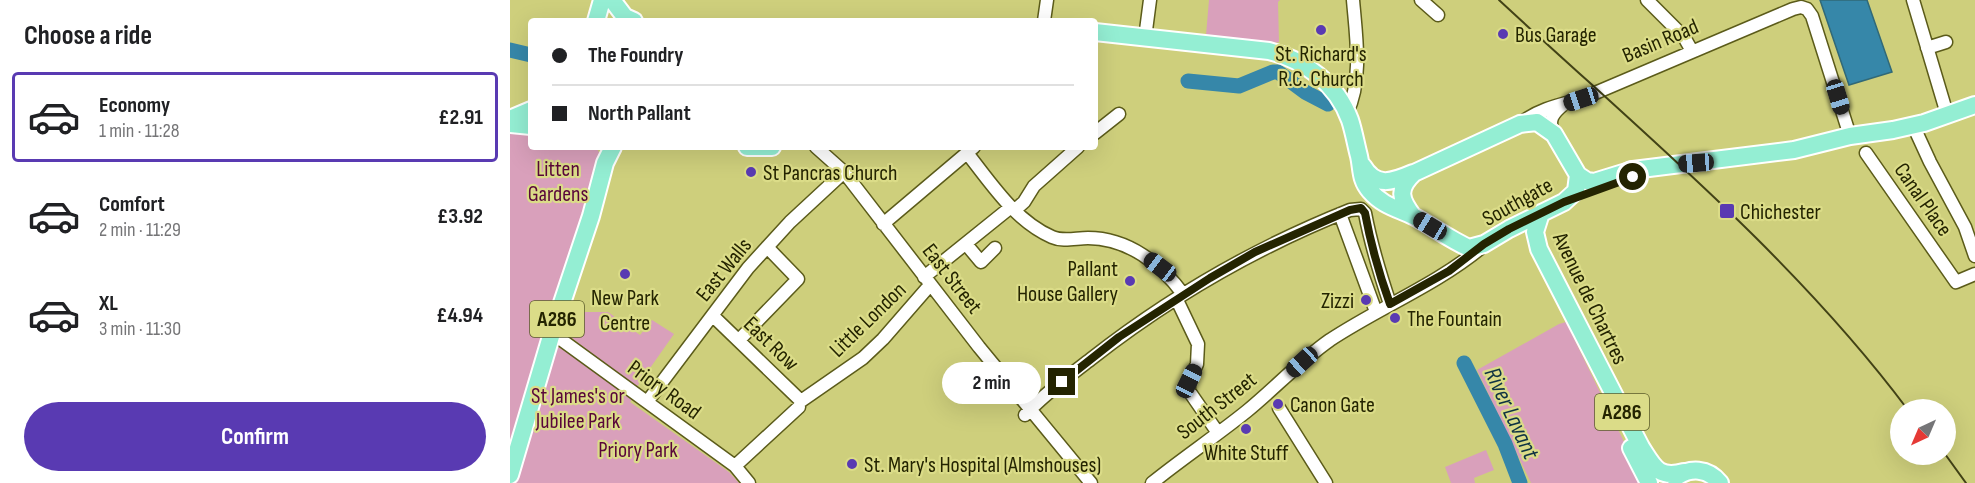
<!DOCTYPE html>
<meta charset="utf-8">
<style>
body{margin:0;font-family:"Sofia Sans Condensed",sans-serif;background:#f6f6f6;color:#202124;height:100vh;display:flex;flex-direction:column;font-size:22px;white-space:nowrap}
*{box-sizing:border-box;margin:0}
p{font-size:20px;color:#757577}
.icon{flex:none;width:33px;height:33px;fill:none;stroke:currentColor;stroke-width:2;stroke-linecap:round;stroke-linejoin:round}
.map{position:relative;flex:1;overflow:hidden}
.side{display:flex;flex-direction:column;background:#fff;width:510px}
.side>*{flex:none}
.top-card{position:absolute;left:18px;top:18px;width:570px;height:132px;border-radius:6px;box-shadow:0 6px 24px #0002;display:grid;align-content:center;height:132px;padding:0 24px;background:#fff}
.needle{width:39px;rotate:224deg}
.controls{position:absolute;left:1380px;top:399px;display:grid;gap:12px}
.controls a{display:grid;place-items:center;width:66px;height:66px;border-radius:50%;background:#fff;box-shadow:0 6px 24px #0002;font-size:30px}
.end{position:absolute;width:27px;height:27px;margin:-14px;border:8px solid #242401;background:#fff;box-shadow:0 0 0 3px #fff}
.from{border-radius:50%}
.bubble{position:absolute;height:42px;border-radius:21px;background:#fff;box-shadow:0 6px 24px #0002;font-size:20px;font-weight:700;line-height:42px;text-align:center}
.car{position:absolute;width:18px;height:36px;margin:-18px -9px;border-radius:8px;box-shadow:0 0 4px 2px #0007;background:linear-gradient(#222 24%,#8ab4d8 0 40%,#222 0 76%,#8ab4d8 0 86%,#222 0)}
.top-card b{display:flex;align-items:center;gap:21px;height:57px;font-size:22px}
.top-card b+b{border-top:2px solid #e0e0e0}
.top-card i{width:15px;height:15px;background:#202124}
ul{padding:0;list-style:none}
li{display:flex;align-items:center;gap:18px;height:90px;margin:0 12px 9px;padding:0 12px;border:3px solid transparent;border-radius:6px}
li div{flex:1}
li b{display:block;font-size:22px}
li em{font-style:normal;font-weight:700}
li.current{border-color:#593ab2}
li>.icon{width:54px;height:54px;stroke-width:1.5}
h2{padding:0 24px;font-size:27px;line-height:72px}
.cta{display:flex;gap:12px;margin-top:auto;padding:12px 24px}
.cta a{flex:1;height:69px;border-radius:36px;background:#593ab2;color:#fff;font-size:24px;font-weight:700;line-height:69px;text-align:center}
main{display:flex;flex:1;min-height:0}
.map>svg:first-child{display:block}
</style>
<main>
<section class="side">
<h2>Choose a ride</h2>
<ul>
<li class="current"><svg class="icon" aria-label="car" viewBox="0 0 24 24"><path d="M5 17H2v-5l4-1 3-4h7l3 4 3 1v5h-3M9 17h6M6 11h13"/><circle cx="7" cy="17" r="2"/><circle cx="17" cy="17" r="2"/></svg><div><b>Economy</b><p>1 min · 11:28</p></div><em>£2.91</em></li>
<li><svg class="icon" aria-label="car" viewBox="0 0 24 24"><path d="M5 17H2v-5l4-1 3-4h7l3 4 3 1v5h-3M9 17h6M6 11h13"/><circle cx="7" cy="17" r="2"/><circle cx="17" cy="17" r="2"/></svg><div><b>Comfort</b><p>2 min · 11:29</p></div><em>£3.92</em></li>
<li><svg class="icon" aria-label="car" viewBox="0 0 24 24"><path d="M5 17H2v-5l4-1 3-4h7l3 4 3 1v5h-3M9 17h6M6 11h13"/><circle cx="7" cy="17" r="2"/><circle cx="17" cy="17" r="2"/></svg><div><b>XL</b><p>3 min · 11:30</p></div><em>£4.94</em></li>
</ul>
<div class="cta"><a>Confirm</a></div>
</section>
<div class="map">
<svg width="1465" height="483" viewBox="0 0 1465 483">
<rect width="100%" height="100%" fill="#cecf7c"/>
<!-- green -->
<path fill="#d9a0bb" d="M699,0h71l-2,2 1,40 -4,1 -69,-8z
M0,131l21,3v13h65l5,9 -91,285z
M64,304l10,8h24l32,23 12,-15 22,14 -38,54 -68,-53 -2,-13z
M1056,322l78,161h-113l-54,-113 82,-46z
M53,346l70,52 -3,4 99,70 10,11h-225l40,-131 3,-4z
M976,450l8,20 -20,8 1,5h-24l-6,-16z"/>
<!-- water -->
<path fill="#3687a9" stroke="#316977" stroke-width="1.5" d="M1310,0h47l25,72 -43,13z"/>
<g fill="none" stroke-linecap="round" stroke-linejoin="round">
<!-- stream -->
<path stroke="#316977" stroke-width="2" d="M954,363l2,-1"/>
<!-- river -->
<path stroke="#3687a9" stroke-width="15" d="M0,50l21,5
M678,81l51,5 34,-14h5l27,20 23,12
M954,363l41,81 15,39"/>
<!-- minor casing -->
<g stroke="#5b5b1a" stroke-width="15">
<path id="minor" d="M911,0l17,15
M1137,0l37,37 8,14
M1403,0l34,114
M1297,9l5,7 38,120
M534,21l3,-21
M635,38l5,-38
M1417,48l19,-6
M837,113c16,-34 9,-77 6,-113
M1011,123c18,-14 38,-18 60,-24l212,-90 8,-2 6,2
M1403,125l17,37 35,65 10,29
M585,133l24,-19
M1044,134c-7,-14 -1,-21 10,-30
M306,147l28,25 135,175 112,136
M457,153c24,30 48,68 85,84 11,5 24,1 36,1 40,0 73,26 95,56
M1356,153l90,129 19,-8
M505,210l9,-8 10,-16 44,-39
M830,214l36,98
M373,224l91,-77
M456,244l15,18 14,-14
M414,277l87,-70
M667,300l21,44 -1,20 -8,17v10l29,42
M203,316l88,85 62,-43 20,-19 47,-54
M42,333l183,133 14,17
M229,340l59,-61 -31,-32
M137,402l101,-134 42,-46 54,-50
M769,408l47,75
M515,415c19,-21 44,-39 66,-56 79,-62 166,-112 259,-149l11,-1 4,4c6,32 15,61 25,91
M225,466l64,-59
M642,483c31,-25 64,-47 95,-72 28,-23 53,-50 83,-71 50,-33 106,-55 152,-93"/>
</g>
<!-- major casing -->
<g stroke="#fff" stroke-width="20">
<path id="major" d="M102,0l13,17 9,4
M86,21l6,-21
M585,32l174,19c36,9 68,33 81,69 4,12 6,25 9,36 3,13 1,24 11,35 12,14 26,17 43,25 19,10 36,23 56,32l15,-4 25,-15 55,-27 12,-11 2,-16 -24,-41 -17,-12 -17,2 -106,49c-17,16 -14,26 -1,43
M0,119l21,-9
M0,124l21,2
M237,147h25
M853,166c13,22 29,16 50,7
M1068,175l9,6 7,1 39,-12 161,-20 56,-14 43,-6 31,-7 51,-18
M1031,213l-6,19 4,17 102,198c13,20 17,32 43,25
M1121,448l18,35
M0,475l42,-142 39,-117 14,-53 8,-16
M1165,478c15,-11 33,-10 45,5"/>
</g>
<!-- minor -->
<use href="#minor" stroke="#fff" stroke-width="12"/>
<!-- major -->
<use href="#major" stroke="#94eed3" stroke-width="16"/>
<!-- rail -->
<path stroke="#424216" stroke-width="2" d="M989,0c140,130 294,256 409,410
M1435,454l21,29"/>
</g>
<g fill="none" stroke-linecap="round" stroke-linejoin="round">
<!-- route -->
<path stroke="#242401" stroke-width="8" d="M552,382l57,-45 91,-59 45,-26 95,-42 11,-2 4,5c6,32 14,61 25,91l59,-33 35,-27 25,-15 55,-27 69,-25"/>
</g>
<!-- markers -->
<g fill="#593ab2" stroke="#dbdc88" stroke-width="2">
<circle cx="811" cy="30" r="6"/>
<circle cx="993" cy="34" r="6"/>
<circle cx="241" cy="172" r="6"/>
<rect x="1209" y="203" width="16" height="16" rx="3"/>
<circle cx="115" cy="274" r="6"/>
<circle cx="620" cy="281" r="6"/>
<circle cx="856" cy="300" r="6"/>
<circle cx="885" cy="318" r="6"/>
<circle cx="768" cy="404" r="6"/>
<circle cx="736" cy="429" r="6"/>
<circle cx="342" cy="464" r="6"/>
</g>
<g text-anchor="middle" stroke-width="4.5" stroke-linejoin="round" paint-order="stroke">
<!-- shield labels -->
<g fill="#dbdc88" stroke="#5b5b2a" stroke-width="1.5">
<rect x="20" y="301" width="54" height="36" rx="4.5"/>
<rect x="1085" y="394" width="54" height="36" rx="4.5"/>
</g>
<g font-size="21" font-weight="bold" fill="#242401">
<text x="47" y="326">A286</text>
<text x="1112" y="419">A286</text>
</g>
<!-- poi labels -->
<g font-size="22" fill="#242401" stroke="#dbdc88" text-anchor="start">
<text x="1005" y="42">Bus Garage</text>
<text x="811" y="61" text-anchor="middle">St. Richard's<tspan x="811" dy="25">R.C. Church</tspan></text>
<text x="253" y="180">St Pancras Church</text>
<text x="1230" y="219">Chichester</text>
<text x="608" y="276" text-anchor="end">Pallant<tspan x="608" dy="25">House Gallery</tspan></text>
<text x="115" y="305" text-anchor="middle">New Park<tspan x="115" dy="25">Centre</tspan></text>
<text x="844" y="308" text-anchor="end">Zizzi</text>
<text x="897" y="326">The Fountain</text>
<text x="780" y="412">Canon Gate</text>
<text x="736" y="460" text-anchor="middle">White Stuff</text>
<text x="354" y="472">St. Mary's Hospital (Almshouses)</text>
</g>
<!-- street labels -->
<g font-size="22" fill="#242401" stroke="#dbdc88">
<text transform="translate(1150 40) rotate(-23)" y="8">Basin Road</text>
<text transform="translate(1414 199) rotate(55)" y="8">Canal Place</text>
<text transform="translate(1007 201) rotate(-29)" y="8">Southgate</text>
<text transform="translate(213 269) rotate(-51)" y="8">East Walls</text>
<text transform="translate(443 278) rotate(52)" y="8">East Street</text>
<text transform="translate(1081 298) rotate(64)" y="8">Avenue de Chartres</text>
<text transform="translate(357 319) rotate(-44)" y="8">Little London</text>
<text transform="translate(262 343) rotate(44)" y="8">East Row</text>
<text transform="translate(155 389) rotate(36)" y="8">Priory Road</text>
<text transform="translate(706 405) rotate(-38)" y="8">South Street</text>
</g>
<!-- park labels -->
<g font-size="22" fill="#59063a" stroke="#dbdc88">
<text x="48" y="176">Litten<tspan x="48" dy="25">Gardens</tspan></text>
<text x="68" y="403">St James's or<tspan x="68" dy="25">Jubilee Park</tspan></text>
<text x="128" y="457">Priory Park</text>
</g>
<!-- water labels -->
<g font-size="24" font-style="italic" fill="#0f3343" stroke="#dbdc88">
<text transform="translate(1002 413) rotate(65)" y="8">River Lavant</text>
</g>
</g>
</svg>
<div class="controls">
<a><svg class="needle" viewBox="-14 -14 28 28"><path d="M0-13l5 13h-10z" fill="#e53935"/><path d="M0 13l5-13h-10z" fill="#757577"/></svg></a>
</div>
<i class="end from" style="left:1123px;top:177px"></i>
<i class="end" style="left:552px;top:382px"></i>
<div class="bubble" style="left:432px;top:362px;width:99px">2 min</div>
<i class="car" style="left:1328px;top:97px;rotate:163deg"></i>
<i class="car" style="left:1071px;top:99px;rotate:252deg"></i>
<i class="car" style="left:1186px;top:163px;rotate:266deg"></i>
<i class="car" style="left:920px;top:226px;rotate:301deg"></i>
<i class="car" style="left:650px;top:267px;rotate:307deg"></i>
<i class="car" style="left:792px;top:362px;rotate:228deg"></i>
<i class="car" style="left:679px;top:381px;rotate:26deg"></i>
<div class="top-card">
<b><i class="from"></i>The Foundry</b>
<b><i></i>North Pallant</b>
</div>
</div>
</main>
